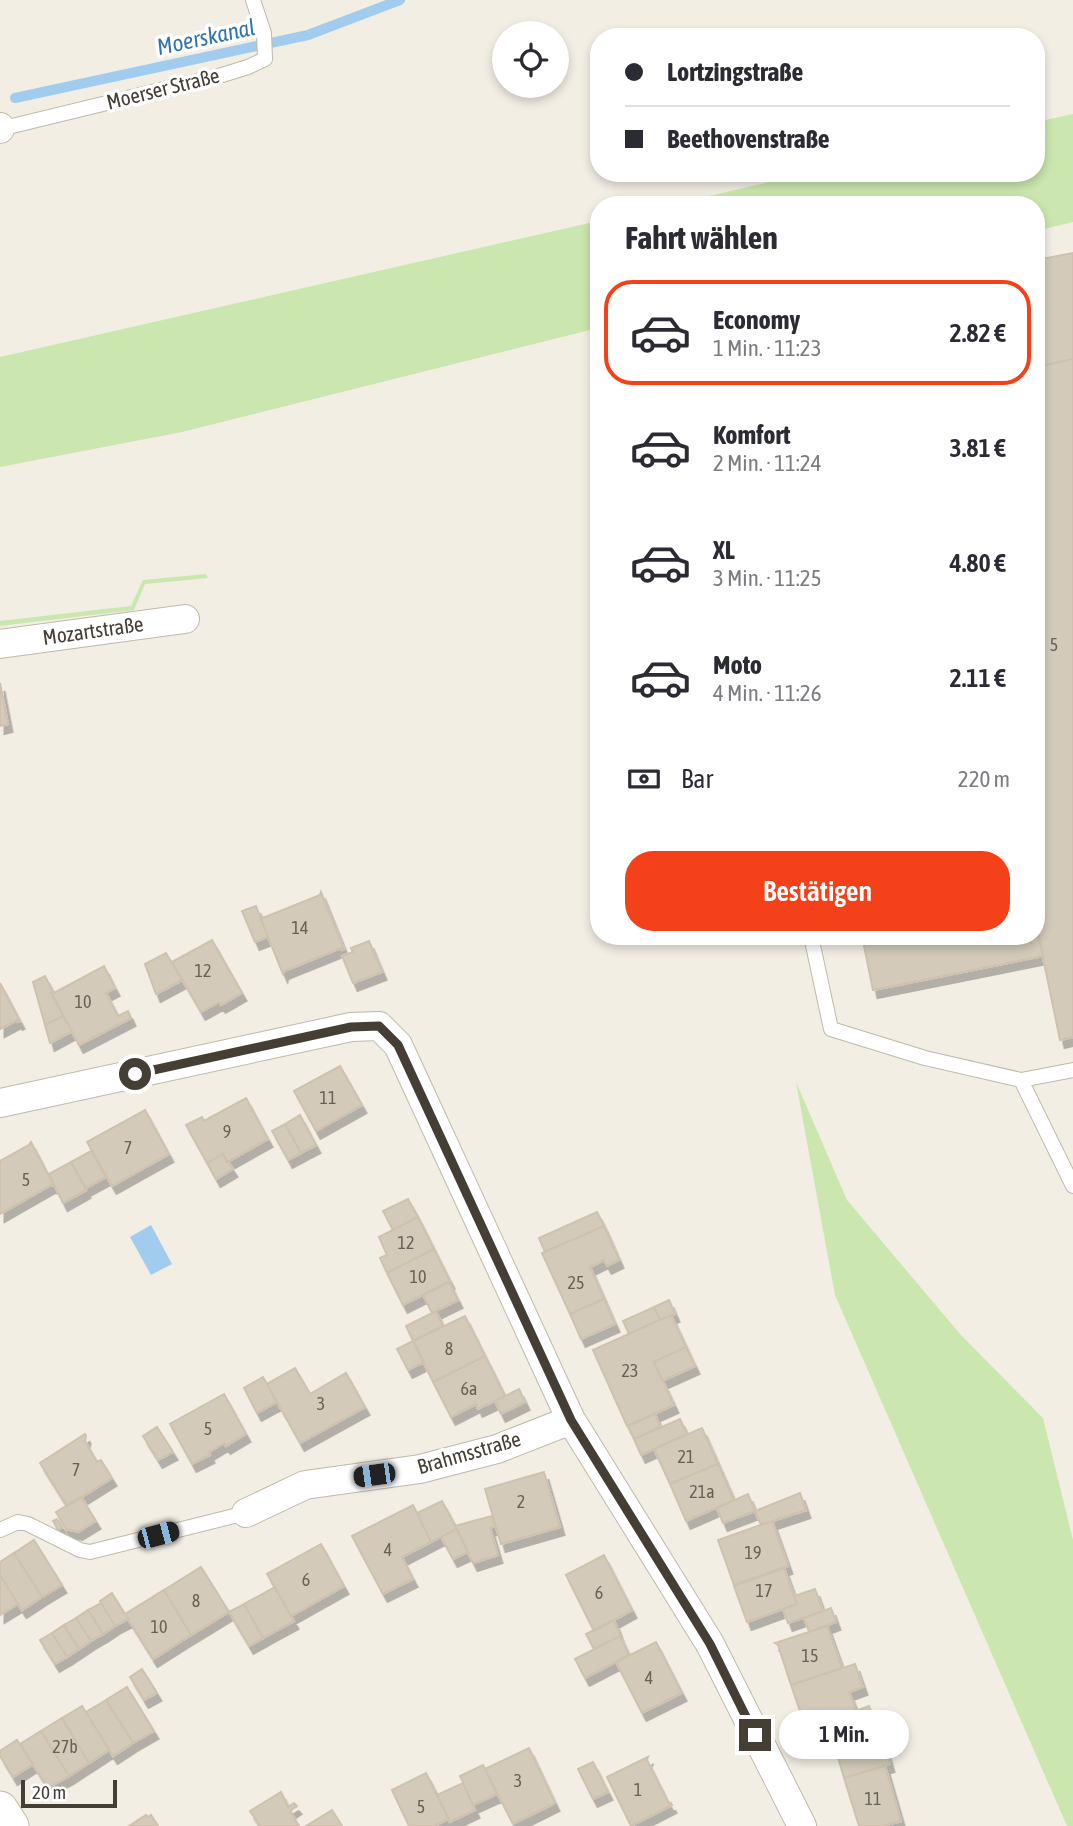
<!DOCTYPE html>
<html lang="de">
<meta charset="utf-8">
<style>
body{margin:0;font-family:"Asap Condensed",sans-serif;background:#f2f2f3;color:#2b2b33;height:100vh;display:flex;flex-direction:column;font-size:26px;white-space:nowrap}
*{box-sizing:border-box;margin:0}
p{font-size:23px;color:#7c7c81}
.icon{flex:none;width:38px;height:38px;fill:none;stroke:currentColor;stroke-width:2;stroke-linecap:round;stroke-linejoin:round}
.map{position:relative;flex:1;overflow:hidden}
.panel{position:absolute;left:590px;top:196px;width:455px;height:749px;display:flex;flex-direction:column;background:#fff;border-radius:28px;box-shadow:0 4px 10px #0003}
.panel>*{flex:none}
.top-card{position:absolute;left:590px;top:28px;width:455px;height:154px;border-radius:28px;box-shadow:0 4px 10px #0003;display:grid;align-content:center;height:154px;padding:0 35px;background:#fff}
.tools{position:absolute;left:492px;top:21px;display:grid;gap:14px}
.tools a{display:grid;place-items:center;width:77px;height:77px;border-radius:50%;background:#fff;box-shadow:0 4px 10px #0003;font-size:35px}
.scale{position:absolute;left:21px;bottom:18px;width:96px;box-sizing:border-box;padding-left:7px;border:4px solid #443e34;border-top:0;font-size:19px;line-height:24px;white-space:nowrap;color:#443e34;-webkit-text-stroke:5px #fff;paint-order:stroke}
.end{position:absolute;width:32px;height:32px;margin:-16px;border:9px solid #443e34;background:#fff;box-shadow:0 0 0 4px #fff}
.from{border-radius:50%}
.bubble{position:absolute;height:49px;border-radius:24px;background:#fff;box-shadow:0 4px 10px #0003;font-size:23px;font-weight:600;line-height:49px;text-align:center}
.car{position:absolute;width:21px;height:42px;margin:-21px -10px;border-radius:9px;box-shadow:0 0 5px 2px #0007;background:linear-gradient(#222 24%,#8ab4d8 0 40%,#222 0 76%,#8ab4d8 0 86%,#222 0)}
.top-card b{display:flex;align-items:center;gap:24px;height:66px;font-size:26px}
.top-card b+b{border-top:2px solid #e1e1e2}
.top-card i{width:18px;height:18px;background:#2b2b33}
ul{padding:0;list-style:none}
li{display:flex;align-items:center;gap:21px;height:105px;margin:0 14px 10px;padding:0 21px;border:4px solid transparent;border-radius:28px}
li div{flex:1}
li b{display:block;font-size:26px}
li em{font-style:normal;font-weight:600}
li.current{border-color:#f44119}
li>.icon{width:63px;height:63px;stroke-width:1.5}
h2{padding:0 35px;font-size:32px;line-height:84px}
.pay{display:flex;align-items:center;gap:18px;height:77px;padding:0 35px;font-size:26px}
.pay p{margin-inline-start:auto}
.cta{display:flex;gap:14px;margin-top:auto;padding:14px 35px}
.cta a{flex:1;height:80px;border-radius:28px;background:#f44119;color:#fff;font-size:28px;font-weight:600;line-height:80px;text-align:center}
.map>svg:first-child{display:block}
</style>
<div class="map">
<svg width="1073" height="1826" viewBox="0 0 1073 1826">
<defs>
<filter id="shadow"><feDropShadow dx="4.5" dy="8" stdDeviation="0" flood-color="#0004"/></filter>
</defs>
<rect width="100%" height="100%" fill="#f2eee4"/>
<!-- green -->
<path fill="#cbe6ae" d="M1073,114v108l-37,9v-26h-366l139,-32h227v-51z
M598,221v107l-416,104 -182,35v-110z
M206,574l2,4 -63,6 -11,26 -134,16v-5l131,-15 12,-26z
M796,1082l51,118 113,134 83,84 30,122v286h-6l-232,-531z"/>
<!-- water -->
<path fill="#a1ccee" d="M151,1225l21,39 -21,11 -21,-38z"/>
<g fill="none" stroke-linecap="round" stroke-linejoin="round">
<!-- stream -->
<path stroke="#a1ccee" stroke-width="10" d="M15,98l293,-63 92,-35"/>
</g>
<!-- building -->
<path fill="#d3caba" stroke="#cec2ae" stroke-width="2" filter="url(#shadow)" d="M1073,253v106l-37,8v-107z
M1073,359v678l-13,3 -24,-116v-557z
M0,683l8,41 -8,2z
M321,892l23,57 -2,1 -1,-2 -57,23 -1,3 -23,-57 2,-1 1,2 57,-23z
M256,906l12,31 -13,5 -13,-31z
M1036,924l7,32 -170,34 -11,-54h174z
M212,940l30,53 -21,12 -2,-3 -18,10 -29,-50z
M369,941l13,31 -29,11 -11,-27 11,-4 -2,-4z
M166,953l16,27 -26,14 -11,-30z
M104,966l11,22 -9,5 12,23 10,-5 3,7 -52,27 -27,-51z
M45,976l8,16 -2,1 12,23 -18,9 -12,-43z
M0,983l20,38 -2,1 -1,-2 -17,9z
M63,1016l9,15 -22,12 -5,-18z
M340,1066l22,39 -46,26 -22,-40z
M246,1098l22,41 -41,23 -4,-8 -16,9 -21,-38 16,-8 2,4z
M145,1110l24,44 -57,32 -25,-44z
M300,1115l16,30 -15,8 -16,-29z
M285,1124l16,29 -13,7 -16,-29z
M31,1142l23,44 -3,-1 -51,29v-53l29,-16z
M91,1151l15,26 -20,11 -15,-26z
M223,1154l10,15 -17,10 -9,-16z
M71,1162l15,28 -23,13 -14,-29z
M408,1199l10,18 -25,13 -10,-19z
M597,1212l7,14 -59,26 -6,-14z
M418,1217l16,32 -47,24 -7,-15 7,-3 -8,-18z
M604,1226l15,34 -12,6 -3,-6 -14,7 14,32 -34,15 -28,-61z
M434,1249l16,32 -47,24 -16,-32z
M449,1282l9,18 -26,13 -9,-18z
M604,1299l11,25 -34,15 -11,-25z
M669,1300l6,14 -15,6 -6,-13z
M654,1307l6,13 -31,14 -6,-13z
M436,1311l7,15 -30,15 -7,-15z
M671,1315l15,32 -32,15 20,43 -47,21 -34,-76z
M465,1316l20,40 -52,26 -20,-41z
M413,1341l11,21 -16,8 -11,-21z
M686,1347l9,19 -33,15 -8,-19z
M485,1356l20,40 -27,13 -2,-5 -25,13 -18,-35z
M295,1368l15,26 36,-21 19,34 -65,36 -33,-59z
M263,1377l14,25 -20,11 -13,-25z
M519,1389l6,13 -24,12 -6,-13z
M224,1394l22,40 -20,12 -2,-3 -15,9 1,3 -18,9 -22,-40z
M655,1414l5,13 -26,12 -6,-13z
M680,1419l7,15 -46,21 -7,-16z
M157,1427l16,25 -15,8 -15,-24z
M702,1428l16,36 -48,20 -16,-35z
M85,1434l1,2 -1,5 12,21 4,-2 11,18 -45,28 -27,-43z
M718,1464l16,36 -48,21 -16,-37z
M544,1472l16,55 -59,17 -16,-55z
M800,1493l6,17 -45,15 -6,-14z
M748,1494l7,17 -32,12 -6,-15z
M81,1497l15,24 -18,11 -12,-3 -10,-17z
M442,1501l15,28 -26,13 -14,-29z
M413,1505l18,37 -29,15 11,22 -30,15 -31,-58z
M492,1516l3,10 -5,2 8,27 -25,8 -18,-37z
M57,1519l5,8 -4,3 -5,-9z
M772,1521l16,45 -54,19 -16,-45z
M457,1529l11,23 -15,7 -12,-22z
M34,1540l28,45 -20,12 -28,-44z
M321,1544l23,42 -53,30 -24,-42z
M14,1553l28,44 -20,13 -22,-35v-13z
M604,1555l28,55 -38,21 -28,-56z
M201,1567l28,45 -38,23 -27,-45z
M784,1568l13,36 -50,18 -13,-36z
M0,1575l18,29 -18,11z
M275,1587l19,34 -31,17 -19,-34z
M815,1589l8,22 -35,12 -5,-14 14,-5 -3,-8z
M164,1590l27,45 -38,24 -28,-45z
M112,1593l16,26 -13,7 -15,-25z
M101,1603l14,23 -12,8 -15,-24z
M244,1604l19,34 -14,8 -20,-34z
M831,1608l5,14 -27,10 -5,-14z
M88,1610l15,24 -12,7 -15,-23z
M76,1618l15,23 -12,8 -15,-24z
M614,1620l6,16 -26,13 -8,-15z
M64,1625l15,24 -12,8 -15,-24z
M827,1626l15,42 -51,17 -13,-40 -3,-2z
M52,1633l15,24 -12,7 -15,-24z
M620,1636l9,19 -44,23 -10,-19z
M656,1642l26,51 -40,20 -26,-51z
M855,1664l8,23 -14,5 7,19 -51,17 -1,-2h1l-14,-41z
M142,1669l15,24 -13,7 -14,-23z
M127,1687l27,44 -21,12 -27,-43z
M106,1700l27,43 -20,13 -27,-44z
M82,1706l27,44 -20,13 -27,-45z
M869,1706l5,14 -27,10 -5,-14z
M62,1718l27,45 -20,13 -28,-45z
M879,1727l11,37 -46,14 -11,-38z
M41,1731l28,45 -21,12 -28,-44z
M17,1740l16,24 -20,13 -13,-21v-5z
M529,1748l26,55 -42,21 -28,-55z
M648,1757l-1,3 22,44 2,-1 1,2 -41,21 -24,-49z
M593,1762l15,30 -15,7 -15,-30z
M483,1765l14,29 -24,11 -13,-29z
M885,1766l16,55 -18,5h-24l-15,-48z
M426,1773l23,46 -15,7h-25l-17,-36z
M463,1783l12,27 -25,12 -13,-27z
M281,1792l7,15 6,-4 3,3 -7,5 9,15h-39l-10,-15z
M332,1810l10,16h-36z
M146,1815l2,2 3,-2 7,11h-29z"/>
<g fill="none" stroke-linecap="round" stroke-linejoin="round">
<!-- service casing -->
<g stroke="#c0b9aa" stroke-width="16">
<path id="service" d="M0,131v-2l222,-54 26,-8 17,-8 -1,-26 -11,-33
M811,936l20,93 94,29 96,22
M1073,1070l-52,10 52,106
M0,1530l18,-8 10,2 52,26 10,2 156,-39"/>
</g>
<!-- minor casing -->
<g stroke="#c0b9aa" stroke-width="30">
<path id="minor" d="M0,127v2
M0,644l185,-25
M0,1103l351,-76 28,-1 19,19 173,375 139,224 92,182
M246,1513l59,-28 115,-16 77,-20 74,-29"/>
</g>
<!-- tertiary casing -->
<g stroke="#c0b9aa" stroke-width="37">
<path id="tertiary" d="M0,1809l11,17"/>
</g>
<!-- service -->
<use href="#service" stroke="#fff" stroke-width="14"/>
<!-- minor -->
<use href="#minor" stroke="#fff" stroke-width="28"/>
<!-- tertiary -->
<use href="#tertiary" stroke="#fff" stroke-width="35"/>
</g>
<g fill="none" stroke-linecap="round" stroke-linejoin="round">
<!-- route -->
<path stroke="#443e34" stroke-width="9" d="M135,1074l216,-47 28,-1 19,19 173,375 139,224 45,91"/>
</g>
<g text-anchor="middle" stroke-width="7" stroke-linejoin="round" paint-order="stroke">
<!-- number labels -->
<g font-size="18" fill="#686156">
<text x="1054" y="651">5</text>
<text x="300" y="934">14</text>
<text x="203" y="977">12</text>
<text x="83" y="1008">10</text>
<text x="328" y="1104">11</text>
<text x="227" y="1138">9</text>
<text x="128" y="1154">7</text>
<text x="26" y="1186">5</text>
<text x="406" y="1249">12</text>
<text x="418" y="1283">10</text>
<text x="576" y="1289">25</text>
<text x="449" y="1355">8</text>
<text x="630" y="1377">23</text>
<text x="469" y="1395">6a</text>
<text x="321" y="1410">3</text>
<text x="208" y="1435">5</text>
<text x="686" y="1463">21</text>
<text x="76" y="1476">7</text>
<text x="702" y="1498">21a</text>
<text x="521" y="1508">2</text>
<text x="388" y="1556">4</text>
<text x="753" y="1559">19</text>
<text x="306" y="1586">6</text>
<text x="764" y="1597">17</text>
<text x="599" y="1599">6</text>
<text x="196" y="1607">8</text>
<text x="159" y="1633">10</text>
<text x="810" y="1662">15</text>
<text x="649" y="1684">4</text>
<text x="65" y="1753">27b</text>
<text x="518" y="1787">3</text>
<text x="638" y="1796">1</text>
<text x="873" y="1805">11</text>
<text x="421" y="1813">5</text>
</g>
<!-- street labels -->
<g font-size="21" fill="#443e34" stroke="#fff">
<text transform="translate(163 89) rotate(-14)" y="7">Moerser Straße</text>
<text transform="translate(93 631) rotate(-8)" y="7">Mozartstraße</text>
<text transform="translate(469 1453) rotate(-16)" y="7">Brahmsstraße</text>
</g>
<!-- water labels -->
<g font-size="23" font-style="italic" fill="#3174ac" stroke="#fff">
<text transform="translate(206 37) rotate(-12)" y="8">Moerskanal</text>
</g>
</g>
</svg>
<div class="tools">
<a><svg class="icon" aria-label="locate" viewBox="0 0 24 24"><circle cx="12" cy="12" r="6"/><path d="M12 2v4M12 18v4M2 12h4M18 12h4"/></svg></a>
</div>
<div class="scale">20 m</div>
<i class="end from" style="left:135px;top:1074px"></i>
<i class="end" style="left:755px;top:1735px"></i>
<div class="bubble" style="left:779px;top:1710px;width:130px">1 Min.</div>
<i class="car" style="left:374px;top:1475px;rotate:262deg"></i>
<i class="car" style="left:158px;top:1535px;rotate:75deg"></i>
<div class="top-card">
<b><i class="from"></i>Lortzingstraße</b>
<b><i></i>Beethovenstraße</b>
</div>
<section class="panel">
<h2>Fahrt wählen</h2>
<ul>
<li class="current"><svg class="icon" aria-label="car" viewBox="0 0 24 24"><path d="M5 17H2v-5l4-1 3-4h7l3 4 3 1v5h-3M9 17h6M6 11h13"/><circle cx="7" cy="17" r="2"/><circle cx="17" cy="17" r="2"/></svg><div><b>Economy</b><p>1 Min. · 11:23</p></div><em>2.82 €</em></li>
<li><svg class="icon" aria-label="car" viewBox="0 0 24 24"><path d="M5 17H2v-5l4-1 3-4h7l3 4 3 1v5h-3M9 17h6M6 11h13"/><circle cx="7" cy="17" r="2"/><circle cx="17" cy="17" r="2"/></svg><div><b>Komfort</b><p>2 Min. · 11:24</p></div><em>3.81 €</em></li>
<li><svg class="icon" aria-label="car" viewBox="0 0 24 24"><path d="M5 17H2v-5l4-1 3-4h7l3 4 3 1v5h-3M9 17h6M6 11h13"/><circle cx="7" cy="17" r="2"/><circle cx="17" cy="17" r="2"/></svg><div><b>XL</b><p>3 Min. · 11:25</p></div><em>4.80 €</em></li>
<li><svg class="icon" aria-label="car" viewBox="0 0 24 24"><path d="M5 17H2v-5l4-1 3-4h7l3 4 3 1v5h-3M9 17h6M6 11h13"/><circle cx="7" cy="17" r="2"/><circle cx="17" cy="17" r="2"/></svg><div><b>Moto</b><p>4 Min. · 11:26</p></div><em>2.11 €</em></li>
</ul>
<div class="pay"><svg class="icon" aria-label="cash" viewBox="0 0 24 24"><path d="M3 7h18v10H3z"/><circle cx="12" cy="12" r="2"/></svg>Bar<p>220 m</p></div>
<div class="cta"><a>Bestätigen</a></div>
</section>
</div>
